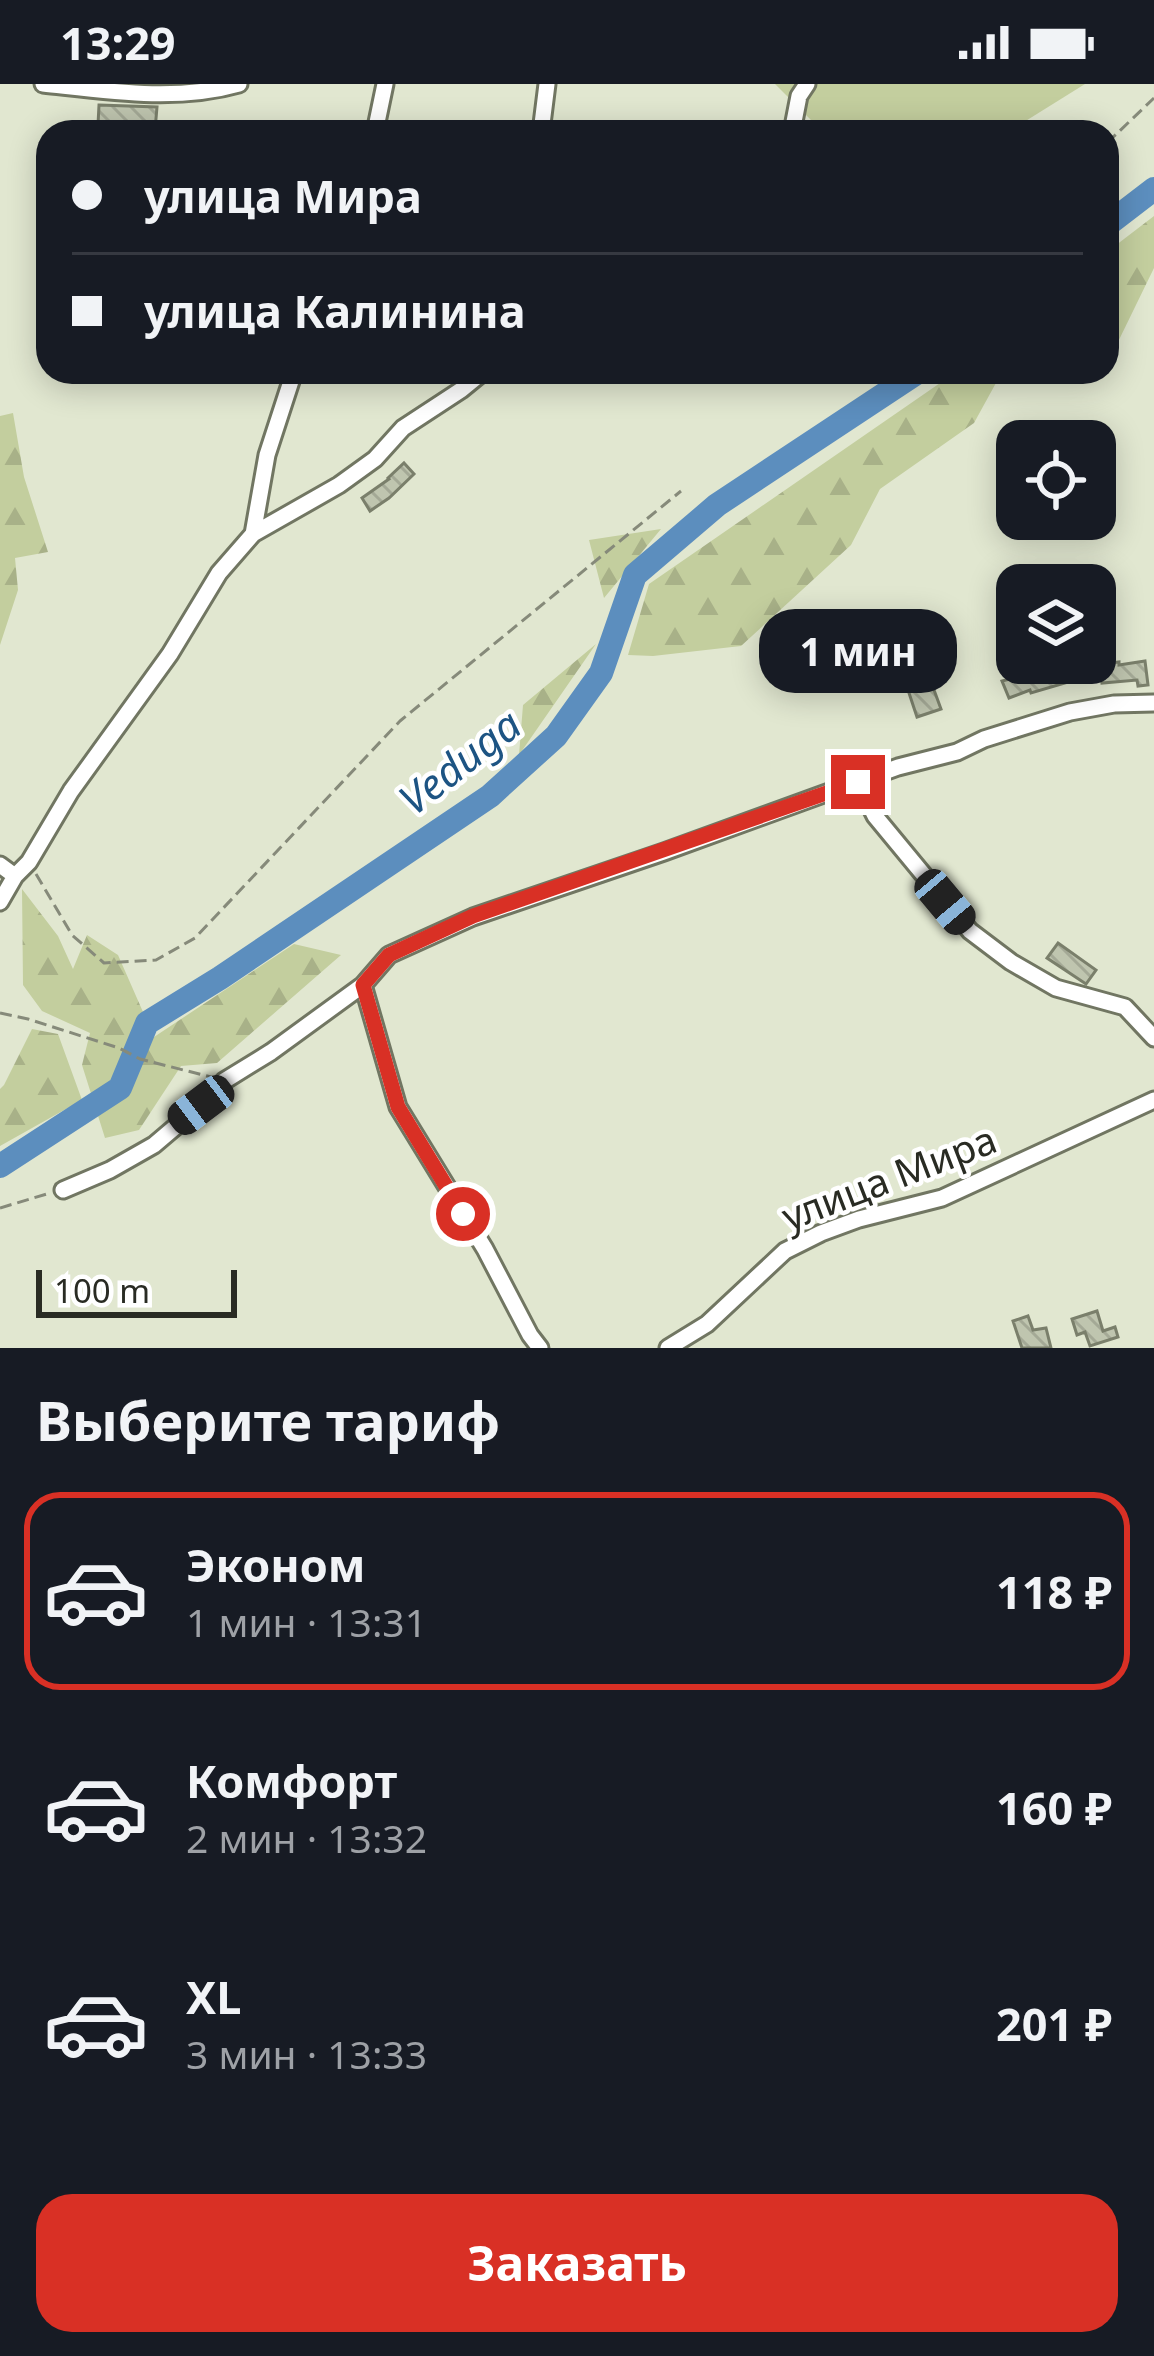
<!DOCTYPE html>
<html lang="ru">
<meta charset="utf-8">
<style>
body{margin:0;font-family:"Noto Sans",sans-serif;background:#20242c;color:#f1f3f6;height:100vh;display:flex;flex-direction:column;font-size:45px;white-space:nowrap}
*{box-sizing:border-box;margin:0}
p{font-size:39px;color:#9ea1a6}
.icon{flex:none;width:66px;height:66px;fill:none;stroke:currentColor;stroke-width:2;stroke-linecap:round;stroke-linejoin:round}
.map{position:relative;height:1264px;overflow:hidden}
.sheet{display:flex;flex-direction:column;background:#171b24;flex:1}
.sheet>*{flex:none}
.banner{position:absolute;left:36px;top:36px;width:1083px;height:264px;border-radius:36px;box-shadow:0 6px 30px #0003;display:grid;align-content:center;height:264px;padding:0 36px;background:#171b24}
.tools{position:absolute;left:996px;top:336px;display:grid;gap:24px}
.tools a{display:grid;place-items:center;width:120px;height:120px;border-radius:24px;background:#171b24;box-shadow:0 6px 30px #0003;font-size:60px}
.scale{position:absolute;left:36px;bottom:30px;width:201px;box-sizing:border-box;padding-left:12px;border:6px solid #292b23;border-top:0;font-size:33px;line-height:42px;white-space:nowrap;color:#292b23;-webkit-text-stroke:9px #fff;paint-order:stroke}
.end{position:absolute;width:54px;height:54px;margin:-27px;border:15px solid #d93025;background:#fff;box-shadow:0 0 0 6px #fff}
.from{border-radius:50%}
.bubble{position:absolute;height:84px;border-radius:36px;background:#171b24;box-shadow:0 6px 30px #0003;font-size:39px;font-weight:700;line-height:84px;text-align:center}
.car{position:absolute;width:36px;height:72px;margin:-36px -18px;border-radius:15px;box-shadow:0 0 9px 3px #0007;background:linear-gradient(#222 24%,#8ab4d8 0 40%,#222 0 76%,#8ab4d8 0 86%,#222 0)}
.banner b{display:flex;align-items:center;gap:42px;height:114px;font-size:45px}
.banner b+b{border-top:3px solid #363941}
.banner i{width:30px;height:30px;background:#f1f3f6}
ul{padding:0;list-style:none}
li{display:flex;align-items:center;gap:36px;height:198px;margin:0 24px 18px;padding:0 12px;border:6px solid transparent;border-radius:36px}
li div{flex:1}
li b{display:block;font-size:45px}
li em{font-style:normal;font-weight:700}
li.selected{border-color:#d93025}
li>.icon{width:108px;height:108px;stroke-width:1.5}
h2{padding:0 36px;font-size:54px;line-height:144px}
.action{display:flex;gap:24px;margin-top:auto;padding:24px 36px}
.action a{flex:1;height:138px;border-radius:36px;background:#d93025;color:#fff;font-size:48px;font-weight:700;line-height:138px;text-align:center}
.status{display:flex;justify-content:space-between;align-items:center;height:84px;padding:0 60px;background:#171b24;direction:ltr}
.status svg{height:33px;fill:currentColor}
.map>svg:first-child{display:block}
</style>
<div class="status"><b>13:29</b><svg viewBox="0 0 49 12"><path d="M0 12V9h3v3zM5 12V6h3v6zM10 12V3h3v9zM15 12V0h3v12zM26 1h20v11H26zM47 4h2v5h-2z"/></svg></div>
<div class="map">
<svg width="1154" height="1264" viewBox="0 0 1154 1264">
<defs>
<pattern id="forest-firs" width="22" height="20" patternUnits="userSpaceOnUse" patternTransform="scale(3)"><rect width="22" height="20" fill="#c3ce9e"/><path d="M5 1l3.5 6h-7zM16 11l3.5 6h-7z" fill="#a8b188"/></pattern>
<pattern id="building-back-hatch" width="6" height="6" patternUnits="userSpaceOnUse" patternTransform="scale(3)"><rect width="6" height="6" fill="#bfc5af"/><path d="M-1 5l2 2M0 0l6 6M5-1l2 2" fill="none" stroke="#a4a996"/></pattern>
</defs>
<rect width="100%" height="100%" fill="#e1e7d0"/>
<!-- forest -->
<path fill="url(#forest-firs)" d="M1154,132v52l-38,78 -9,-7v-87z
M956,288h46l-28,51 -94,66 -29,56 -110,101 -88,10 -25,-1 21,-71z
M13,329l11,64 24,75 -33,6 3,32 -18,55v-229z
M661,445l-57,69 -15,-58z
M596,560l-77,111 4,-50z
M22,805l36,47 15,33 14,-34 31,20 36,82 140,-93 47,11 -124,108 -36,3 -42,64 -34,8 -23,-73 8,-32 -48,-22 -19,-26z
M32,945l26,5 24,66 -82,46v-57l4,-4z"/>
<!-- green -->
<path fill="#c3ce9e" d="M775,0h310l-77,48h-185z"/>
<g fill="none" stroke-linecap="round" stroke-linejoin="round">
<!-- river -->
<path stroke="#5c8ebe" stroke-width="24" d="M1107,141l47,-36
M0,1082l120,-78 27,-65 73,-45 270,-182 66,-60 45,-63 34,-98 82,-70 201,-133"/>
</g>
<!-- building -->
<path fill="url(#building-back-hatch)" stroke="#7a7f6b" stroke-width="3" d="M99,21l58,2 -2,23 -57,-5z
M404,379l10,11 -25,24 -19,13 -8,-13 27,-19 -1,-1z
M1145,577l3,24 -10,1 -1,-6 -35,3 -1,-19 18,-2v3z
M1069,581l6,15 -44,13 -1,-3 -21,8 -7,-17 43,-11 2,5z
M930,595l11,30 -24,8 -10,-30z
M1058,859l38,27 -10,14 -39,-26z
M1097,1227l6,20 12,-4 3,10 -28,9 -5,-14 -8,3 -5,-16z
M1028,1232l5,14 13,-2 5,20h-29l-9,-27z"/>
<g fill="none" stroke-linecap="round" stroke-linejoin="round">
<!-- minor casing -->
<g stroke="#717662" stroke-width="21">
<path id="minor" d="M43,0c64,7 133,18 196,0
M375,48l10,-48
M541,48l6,-48
M792,48l7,-36 8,-12
M253,450l14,-79 27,-83
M858,698l17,34 95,115 41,31 45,26 69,19 29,31
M0,781l15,11
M0,818l15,-26 14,-14 42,-71 99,-137 49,-81 34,-39 86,-49 36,-26 28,-31 58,-38 22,-18
M363,901l35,122 87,142 45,86 10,13
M63,1106l47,-20 44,-25 47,-40 23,-24 47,-29 92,-67 26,-30 84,-38 191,-65 234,-85 59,-15 27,-13 86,-27 44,-8 40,-1
M668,1264l39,-24 78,-73 36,-18 38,-14 83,-21 212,-98"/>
</g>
<!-- path -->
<path stroke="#868a7a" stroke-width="3" stroke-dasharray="12 6" stroke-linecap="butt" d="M1107,59l47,-45
M36,790l36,61 32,28 52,-3 39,-22 205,-217 281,-230
M0,929l28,6 91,29 21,11 71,18
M0,1124l50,-15"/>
<!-- minor -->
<use href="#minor" stroke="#fff" stroke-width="15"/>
</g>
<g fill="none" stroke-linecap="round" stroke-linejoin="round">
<!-- route -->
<path stroke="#d93025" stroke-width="15" d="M463,1130l-65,-107 -35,-122 26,-30 84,-39 385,-134"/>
</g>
<g text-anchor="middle" stroke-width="9" stroke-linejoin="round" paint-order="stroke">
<!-- street labels -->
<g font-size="39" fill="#292b23" stroke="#fff">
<text transform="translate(889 1094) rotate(-21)" y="14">улица Мира</text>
</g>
<!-- water labels -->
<g font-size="42" font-style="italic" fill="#1d5483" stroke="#fff">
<text transform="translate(460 678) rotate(-38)" y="15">Veduga</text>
</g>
</g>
</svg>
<div class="tools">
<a><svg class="icon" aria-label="locate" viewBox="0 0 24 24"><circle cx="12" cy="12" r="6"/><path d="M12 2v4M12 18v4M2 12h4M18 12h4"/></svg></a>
<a><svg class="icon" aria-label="layers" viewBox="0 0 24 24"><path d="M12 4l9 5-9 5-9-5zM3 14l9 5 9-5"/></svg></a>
</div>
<div class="scale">100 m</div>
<i class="end from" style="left:463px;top:1130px"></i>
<i class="end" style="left:858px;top:698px"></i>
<div class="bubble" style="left:759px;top:525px;width:198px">1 мин</div>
<i class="car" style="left:945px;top:818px;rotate:140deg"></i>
<i class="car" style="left:201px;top:1021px;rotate:233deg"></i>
<div class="banner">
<b><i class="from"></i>улица Мира</b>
<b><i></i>улица Калинина</b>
</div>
</div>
<section class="sheet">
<h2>Выберите тариф</h2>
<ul>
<li class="selected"><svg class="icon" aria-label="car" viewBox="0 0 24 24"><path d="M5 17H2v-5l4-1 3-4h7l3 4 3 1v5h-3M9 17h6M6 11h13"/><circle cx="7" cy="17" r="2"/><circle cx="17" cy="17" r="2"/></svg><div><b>Эконом</b><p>1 мин · 13:31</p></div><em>118 ₽</em></li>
<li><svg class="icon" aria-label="car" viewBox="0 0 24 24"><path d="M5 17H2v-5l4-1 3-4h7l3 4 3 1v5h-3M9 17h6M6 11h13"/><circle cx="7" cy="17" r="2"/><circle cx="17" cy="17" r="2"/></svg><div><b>Комфорт</b><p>2 мин · 13:32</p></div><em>160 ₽</em></li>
<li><svg class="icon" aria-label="car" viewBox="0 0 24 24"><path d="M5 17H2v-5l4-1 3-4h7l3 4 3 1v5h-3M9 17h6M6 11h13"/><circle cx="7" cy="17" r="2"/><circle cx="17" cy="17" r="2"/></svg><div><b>XL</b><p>3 мин · 13:33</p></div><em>201 ₽</em></li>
</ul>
<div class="action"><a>Заказать</a></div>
</section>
